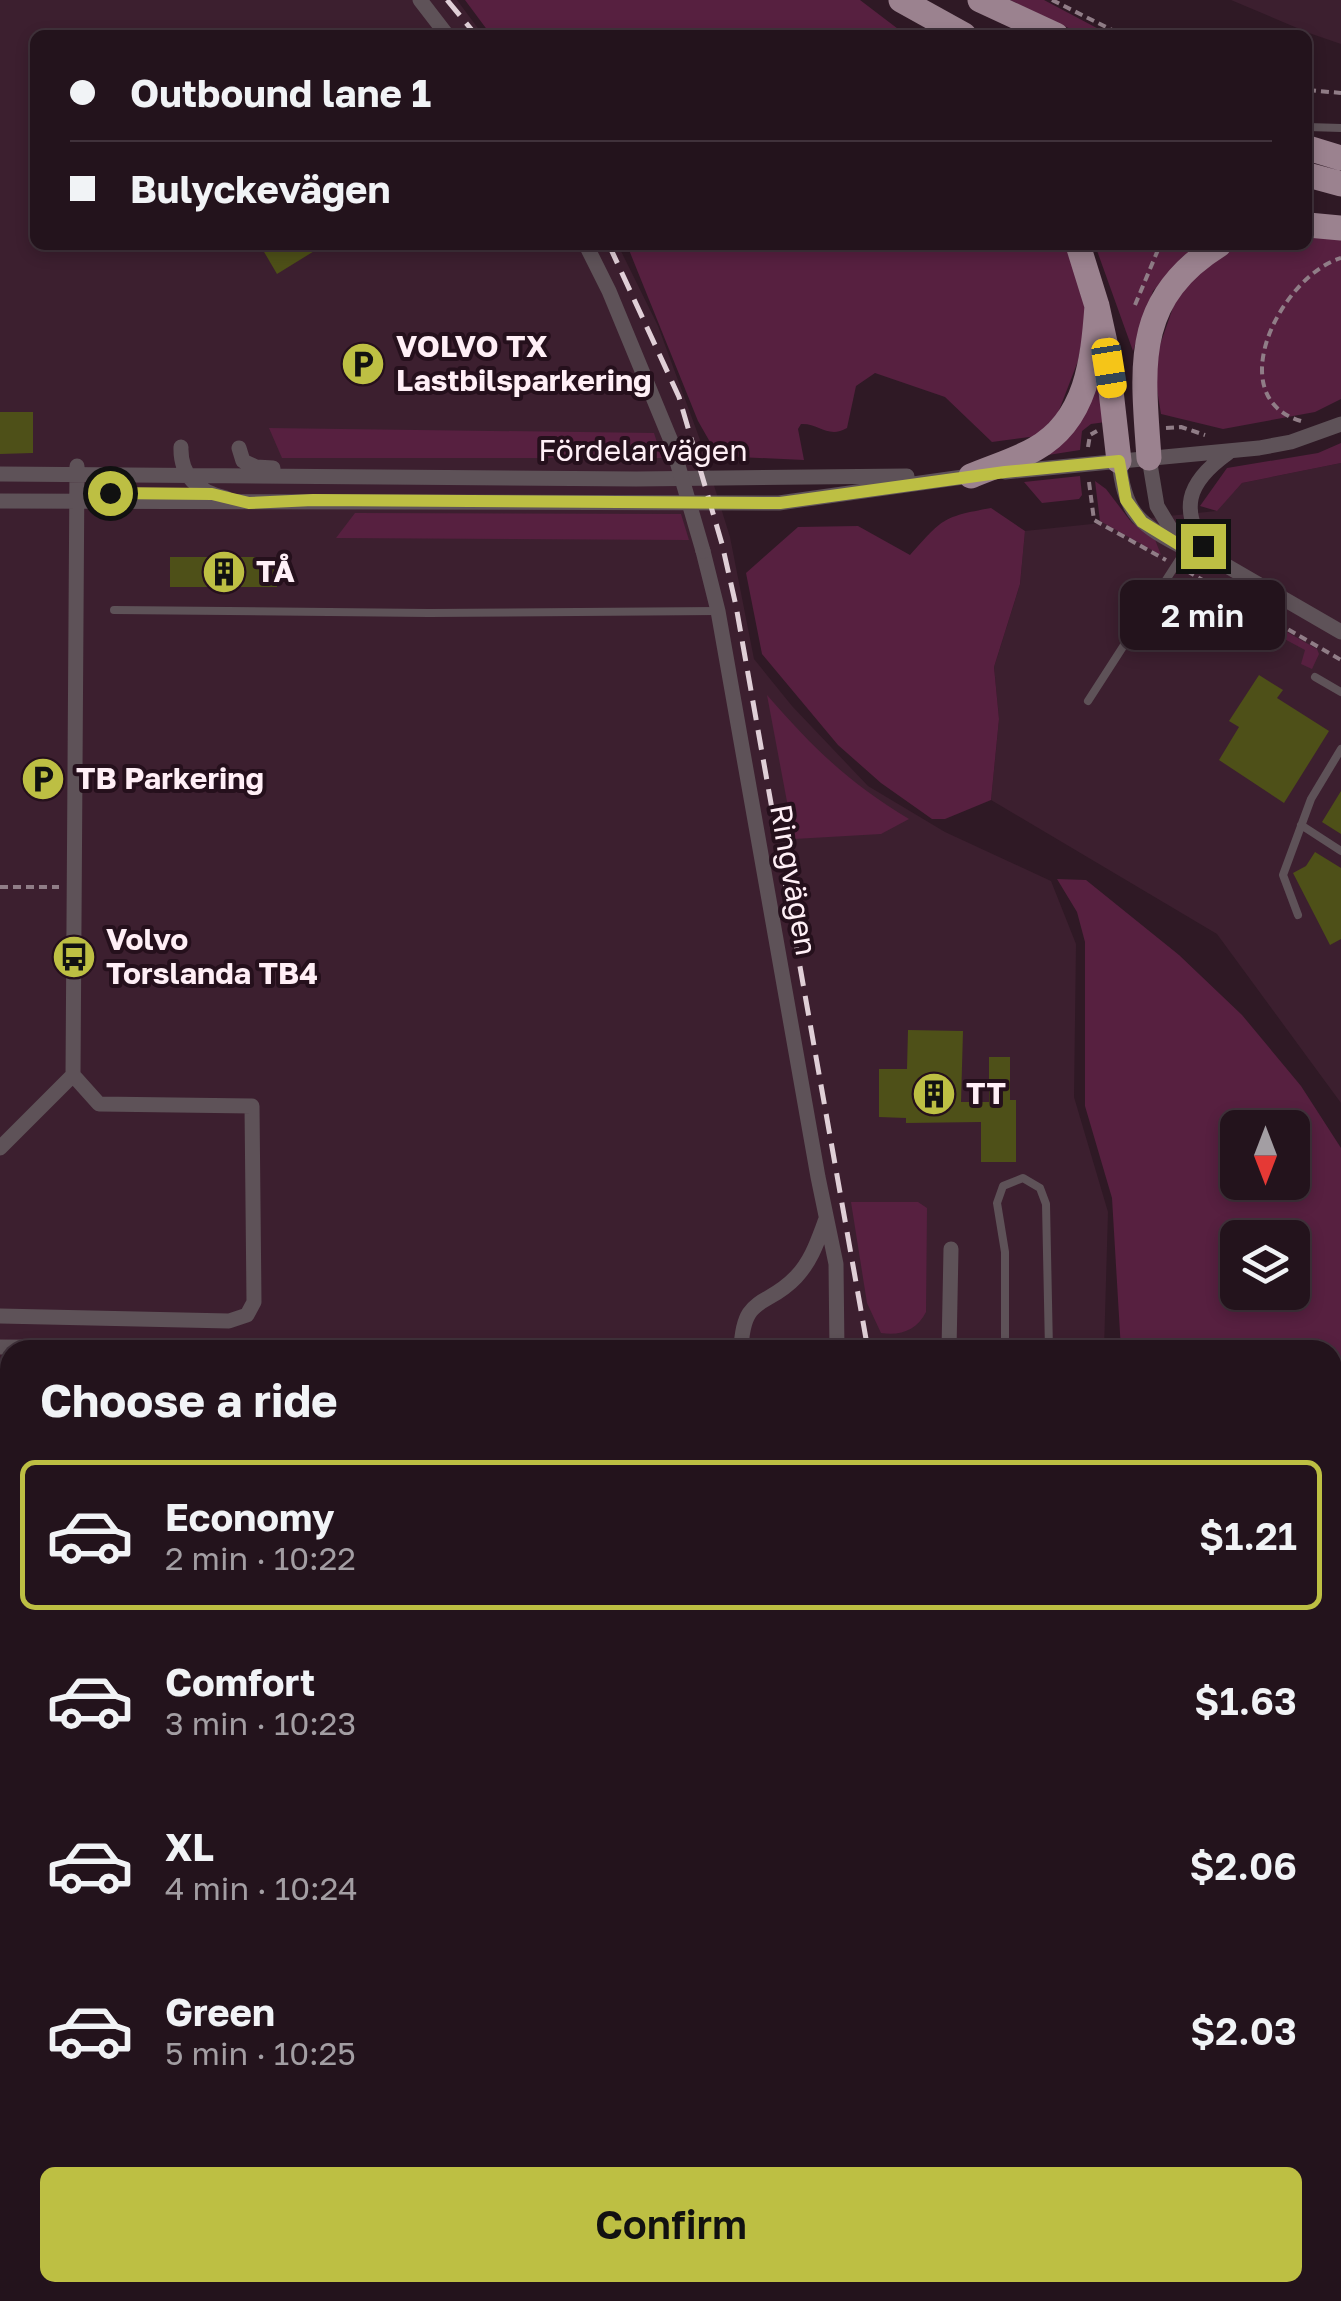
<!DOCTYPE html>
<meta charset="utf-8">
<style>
body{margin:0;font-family:"Golos Text",sans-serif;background:#2b1c25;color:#f1f3f6;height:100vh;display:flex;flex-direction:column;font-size:38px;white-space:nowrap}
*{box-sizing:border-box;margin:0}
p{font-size:32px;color:#a39ea3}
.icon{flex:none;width:55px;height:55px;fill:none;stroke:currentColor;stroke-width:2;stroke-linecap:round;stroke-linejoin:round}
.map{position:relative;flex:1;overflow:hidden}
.panel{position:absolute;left:0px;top:1340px;width:1342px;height:962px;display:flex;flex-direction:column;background:#23131c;border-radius:30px 30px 0 0;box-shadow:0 5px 15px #0003,0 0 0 2px #40323b}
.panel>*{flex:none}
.banner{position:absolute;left:30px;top:30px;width:1282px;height:220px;border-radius:15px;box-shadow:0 5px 15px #0003,0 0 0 2px #40323b;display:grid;align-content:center;height:220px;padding:0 40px;background:#23131c}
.needle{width:65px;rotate:180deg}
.buttons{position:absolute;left:1220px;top:1110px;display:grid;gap:20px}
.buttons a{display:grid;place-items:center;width:90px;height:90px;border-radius:15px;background:#23131c;box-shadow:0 5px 15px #0003,0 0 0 2px #40323b;font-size:50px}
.end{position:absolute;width:45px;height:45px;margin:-22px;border:12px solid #bdbf43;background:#111;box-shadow:0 0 0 5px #111}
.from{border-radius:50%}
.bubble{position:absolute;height:70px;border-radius:15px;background:#23131c;box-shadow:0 5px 15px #0003,0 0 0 2px #40323b;font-size:32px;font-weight:600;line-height:70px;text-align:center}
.car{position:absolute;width:30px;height:60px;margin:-30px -15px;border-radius:12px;box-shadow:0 0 8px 2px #0007;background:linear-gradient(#f5c518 24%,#345 0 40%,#f5c518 0 76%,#345 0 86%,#f5c518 0)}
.banner b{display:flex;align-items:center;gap:35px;height:95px;font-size:38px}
.banner b+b{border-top:2px solid #40323b}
.banner i{width:25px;height:25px;background:#f1f3f6}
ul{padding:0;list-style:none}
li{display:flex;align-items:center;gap:30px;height:150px;margin:0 20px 15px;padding:0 20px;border:5px solid transparent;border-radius:15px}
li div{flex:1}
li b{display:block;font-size:38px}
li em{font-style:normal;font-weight:600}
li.current{border-color:#bdbf43}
li>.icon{width:90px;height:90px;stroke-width:1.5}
h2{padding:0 40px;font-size:45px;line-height:120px}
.cta{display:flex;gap:20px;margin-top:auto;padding:20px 40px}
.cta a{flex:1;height:115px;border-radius:15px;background:#bdbf43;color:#111;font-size:40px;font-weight:600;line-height:115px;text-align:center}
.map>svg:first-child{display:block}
</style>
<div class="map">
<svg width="1341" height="2301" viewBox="0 0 1341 2301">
<rect width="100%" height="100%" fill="#2f1925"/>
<!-- built -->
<path fill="#3c1f2f" d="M0,0h457l26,35h-448v210h583l40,81 41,111 31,100 24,122 38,47 76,80 77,46 106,49 25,63 -2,153 34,115 -4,138h-1094v942h1084v9h-1094z
M1231,0h110v44l-32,-11z
M1341,463v640l-124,-169 -226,-134 8,-81 -5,-52 26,-83 5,-53 191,-20 26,-28z"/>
<!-- green -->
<path fill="#572040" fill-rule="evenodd" d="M465,0h395l46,35h-415z
M1010,0h34l66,35h-27z
M1308,234l33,5v160l-26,13 -92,17 -62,-15 -8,-49 24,-69 29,-31 30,-20h72z
M627,245h438l23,64 -10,52 -20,52 -21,23 -45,6 -47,-45 -70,-24 -19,13 -9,42c-19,11 -28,-5 -46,-4l-3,5 6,31 -86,-4 -20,-35z
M1095,245h102l-44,46 -20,60z
M1098,378l8,44 -15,2 -9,7 -2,19 -32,5z
M269,428l385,5 8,25h-380z
M1341,443v20l-99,20 -25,28 -17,-5 27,-38 91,-15z
M1080,476l2,19 -3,4 -37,4 -18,-21z
M1095,481l11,8 26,34 22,14 7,18 -61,-34z
M991,508l34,23 -5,53 -26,83 5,52 -8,81 -46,19h-13l-51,-36 -43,-38 -76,-91 -16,-81 52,-46 60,-1 52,29c33,-36 31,-38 81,-47z
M355,513l326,1 8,26 -353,-2z
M1278,627l39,22 2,5 -7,15 -11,-5 4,-14 -28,-15 -11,9 4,-14z
M767,695c47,54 81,87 142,124l-28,15 -87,5z
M1057,879l29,1 93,75 63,60 59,71 40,62v1129h-8v24h-225l1,-9h223v-942h-211l-9,-152 -27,-92v-164l-8,-30zM1238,1128h54v54h-54zM1238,1238h54v54h-54z
M851,1202h67l9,6 -1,104c-9,18 -25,24 -45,21l-14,-30z"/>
<!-- building -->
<path fill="#4e5018" d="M260,245h64l-47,29z
M0,412h33v41l-33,1z
M170,557h107v30h-107z
M1259,675l24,15 -6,8 52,33 -45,72 -65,-43 20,-33 -10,-6z
M1341,791v43l-19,-12z
M1315,852l26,16v71l-11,6 -37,-72 13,-7z
M908,1030l55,1 -2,71h28v-45h21v43h6v62h-35v-40l-75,1v-5l-27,-1v-48h28z"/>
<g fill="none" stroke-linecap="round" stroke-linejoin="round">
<!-- path -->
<path stroke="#907d87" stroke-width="4" stroke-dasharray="8 5" stroke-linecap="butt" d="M1052,0l70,35
M1308,90l33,3
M1135,305l25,-60
M1301,421c-81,-24 -20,-145 40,-163
M1166,428l15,-1 24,8
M1088,447l2,-12 7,-4
M1089,482l5,38 72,40
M1187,571l154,89
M0,887h59"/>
<!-- lane -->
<path stroke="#5e5258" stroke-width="8" d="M1308,127l33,1
M114,610l315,3 289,-2
M1315,677l26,15
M1088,701l98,-152
M1301,825l40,26
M1298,915l-15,-40 28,-76 30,-50
M1005,1350v-98l-8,-49 6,-17 20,-8 17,10 6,16 3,146
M962,2301v-9
M998,2301v-9
M1042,2301v-9"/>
<!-- street -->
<path stroke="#5e5258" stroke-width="15" d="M420,0l27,35
M586,245l23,46 62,150
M181,447c-1,29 17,45 45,51
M239,448l4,13 13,6 17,1
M1149,458l8,48 18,30 166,96
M1119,461c5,48 17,62 60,84
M1005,472l254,-24 32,-6 50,-18
M0,474l636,5 271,-3
M0,501l779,2 198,-28
M703,551l15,60 100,566 18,87 1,86
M1209,554c-31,-44 -23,-71 19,-101
M0,1148l73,-73
M0,1316l229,5 18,-6 7,-13 -2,-196 -153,-2 -26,-29 4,-609
M0,1347l477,3
M741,1350c2,-57 25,-41 55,-73 16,-17 22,-37 30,-58
M949,1350l2,-101
M0,2186h10
M669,2301v-9
M725,2301v-9
M929,2301l1,-9"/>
<!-- primary -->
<path stroke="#9b828f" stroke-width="25" d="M901,0l63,35
M980,0l76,35
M1308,148l33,10
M1308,175l33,9
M1308,225l33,3
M1078,245l19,61 9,41 13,114
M1149,458c-6,-89 -18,-158 70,-213
M971,476c21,-9 45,-16 64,-27 52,-29 58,-89 62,-143"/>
<!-- rail -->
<path stroke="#e0cfd7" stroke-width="5" stroke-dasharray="20 10" stroke-linecap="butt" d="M447,0l29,35
M609,245l70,152 43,147 14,62 132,744
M749,2301v-9
M895,2301v-9
M911,2301v-9"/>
<!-- street-bridge -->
<path stroke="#5e5258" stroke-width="15" d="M671,441l32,110"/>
</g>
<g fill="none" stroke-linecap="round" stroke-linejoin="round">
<!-- route -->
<path stroke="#bdbf43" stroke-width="12" d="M110,493l102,1 37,9 64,-3 467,3 225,-31 114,-11 7,39 16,22 44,27h11l13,7 -7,-10"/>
</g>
<!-- icons -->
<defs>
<g id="parking-disc" transform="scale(2.25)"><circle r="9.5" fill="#bdbf43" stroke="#25101c"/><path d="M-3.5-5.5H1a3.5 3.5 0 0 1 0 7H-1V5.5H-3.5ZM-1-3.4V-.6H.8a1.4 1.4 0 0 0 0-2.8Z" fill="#111"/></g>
<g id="building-disc" transform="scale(2.25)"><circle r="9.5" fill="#bdbf43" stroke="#25101c"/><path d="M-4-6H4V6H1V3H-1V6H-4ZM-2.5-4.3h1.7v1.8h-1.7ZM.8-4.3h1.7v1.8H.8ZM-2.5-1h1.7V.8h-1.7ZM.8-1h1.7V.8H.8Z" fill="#111"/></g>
<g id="bus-disc" transform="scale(2.25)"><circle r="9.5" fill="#bdbf43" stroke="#25101c"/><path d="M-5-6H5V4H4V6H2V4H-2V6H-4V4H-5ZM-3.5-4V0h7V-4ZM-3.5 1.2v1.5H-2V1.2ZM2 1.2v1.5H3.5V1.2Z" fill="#111"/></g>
</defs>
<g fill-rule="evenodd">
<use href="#parking-disc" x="363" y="364"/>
<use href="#building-disc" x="224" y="572"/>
<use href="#parking-disc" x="43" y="779"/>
<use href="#bus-disc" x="74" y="957"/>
<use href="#building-disc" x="934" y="1094"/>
</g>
<g text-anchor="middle" stroke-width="8" stroke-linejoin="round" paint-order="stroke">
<!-- poi labels -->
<g font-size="30" font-weight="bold" fill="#ffeff6" stroke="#25101c" text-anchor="start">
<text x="396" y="357">VOLVO TX<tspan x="396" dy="34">Lastbilsparkering</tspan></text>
<text x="256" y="582">TÅ</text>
<text x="76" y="789">TB Parkering</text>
<text x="106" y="950">Volvo<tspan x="106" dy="34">Torslanda TB4</tspan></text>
<text x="966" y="1104">TT</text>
</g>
<!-- street labels -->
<g font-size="30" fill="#ffeff6" stroke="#25101c">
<text x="643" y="461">Fördelarvägen</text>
<text transform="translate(793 880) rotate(80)" y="10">Ringvägen</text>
</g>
</g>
</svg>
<div class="buttons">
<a><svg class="needle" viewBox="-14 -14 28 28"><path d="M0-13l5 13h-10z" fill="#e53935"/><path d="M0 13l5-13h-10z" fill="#a39ea3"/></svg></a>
<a><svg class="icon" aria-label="layers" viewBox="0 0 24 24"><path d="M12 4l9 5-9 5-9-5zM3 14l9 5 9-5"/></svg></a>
</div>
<i class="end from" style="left:110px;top:493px"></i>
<i class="end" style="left:1203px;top:546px"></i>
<div class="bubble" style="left:1120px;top:580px;width:165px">2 min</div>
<i class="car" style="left:1109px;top:368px;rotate:171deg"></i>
<div class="banner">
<b><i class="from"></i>Outbound lane 1</b>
<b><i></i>Bulyckevägen</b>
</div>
<section class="panel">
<h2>Choose a ride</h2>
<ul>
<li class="current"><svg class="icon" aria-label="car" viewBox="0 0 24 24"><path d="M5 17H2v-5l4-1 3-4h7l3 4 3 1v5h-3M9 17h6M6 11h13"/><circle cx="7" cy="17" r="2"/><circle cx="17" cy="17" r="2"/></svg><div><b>Economy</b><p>2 min · 10:22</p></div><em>$1.21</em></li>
<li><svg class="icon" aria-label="car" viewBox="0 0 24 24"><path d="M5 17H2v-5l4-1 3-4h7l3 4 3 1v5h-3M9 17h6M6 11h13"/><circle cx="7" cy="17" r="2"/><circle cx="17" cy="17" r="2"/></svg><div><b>Comfort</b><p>3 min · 10:23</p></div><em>$1.63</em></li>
<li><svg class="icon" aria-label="car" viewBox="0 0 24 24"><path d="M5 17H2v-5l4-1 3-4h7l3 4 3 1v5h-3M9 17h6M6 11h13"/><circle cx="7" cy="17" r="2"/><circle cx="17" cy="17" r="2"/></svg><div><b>XL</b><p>4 min · 10:24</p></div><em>$2.06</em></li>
<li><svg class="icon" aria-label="car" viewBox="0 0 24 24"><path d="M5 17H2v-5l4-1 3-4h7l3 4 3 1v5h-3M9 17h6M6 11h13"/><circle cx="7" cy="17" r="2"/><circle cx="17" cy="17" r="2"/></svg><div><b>Green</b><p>5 min · 10:25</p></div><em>$2.03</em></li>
</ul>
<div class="cta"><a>Confirm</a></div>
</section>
</div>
